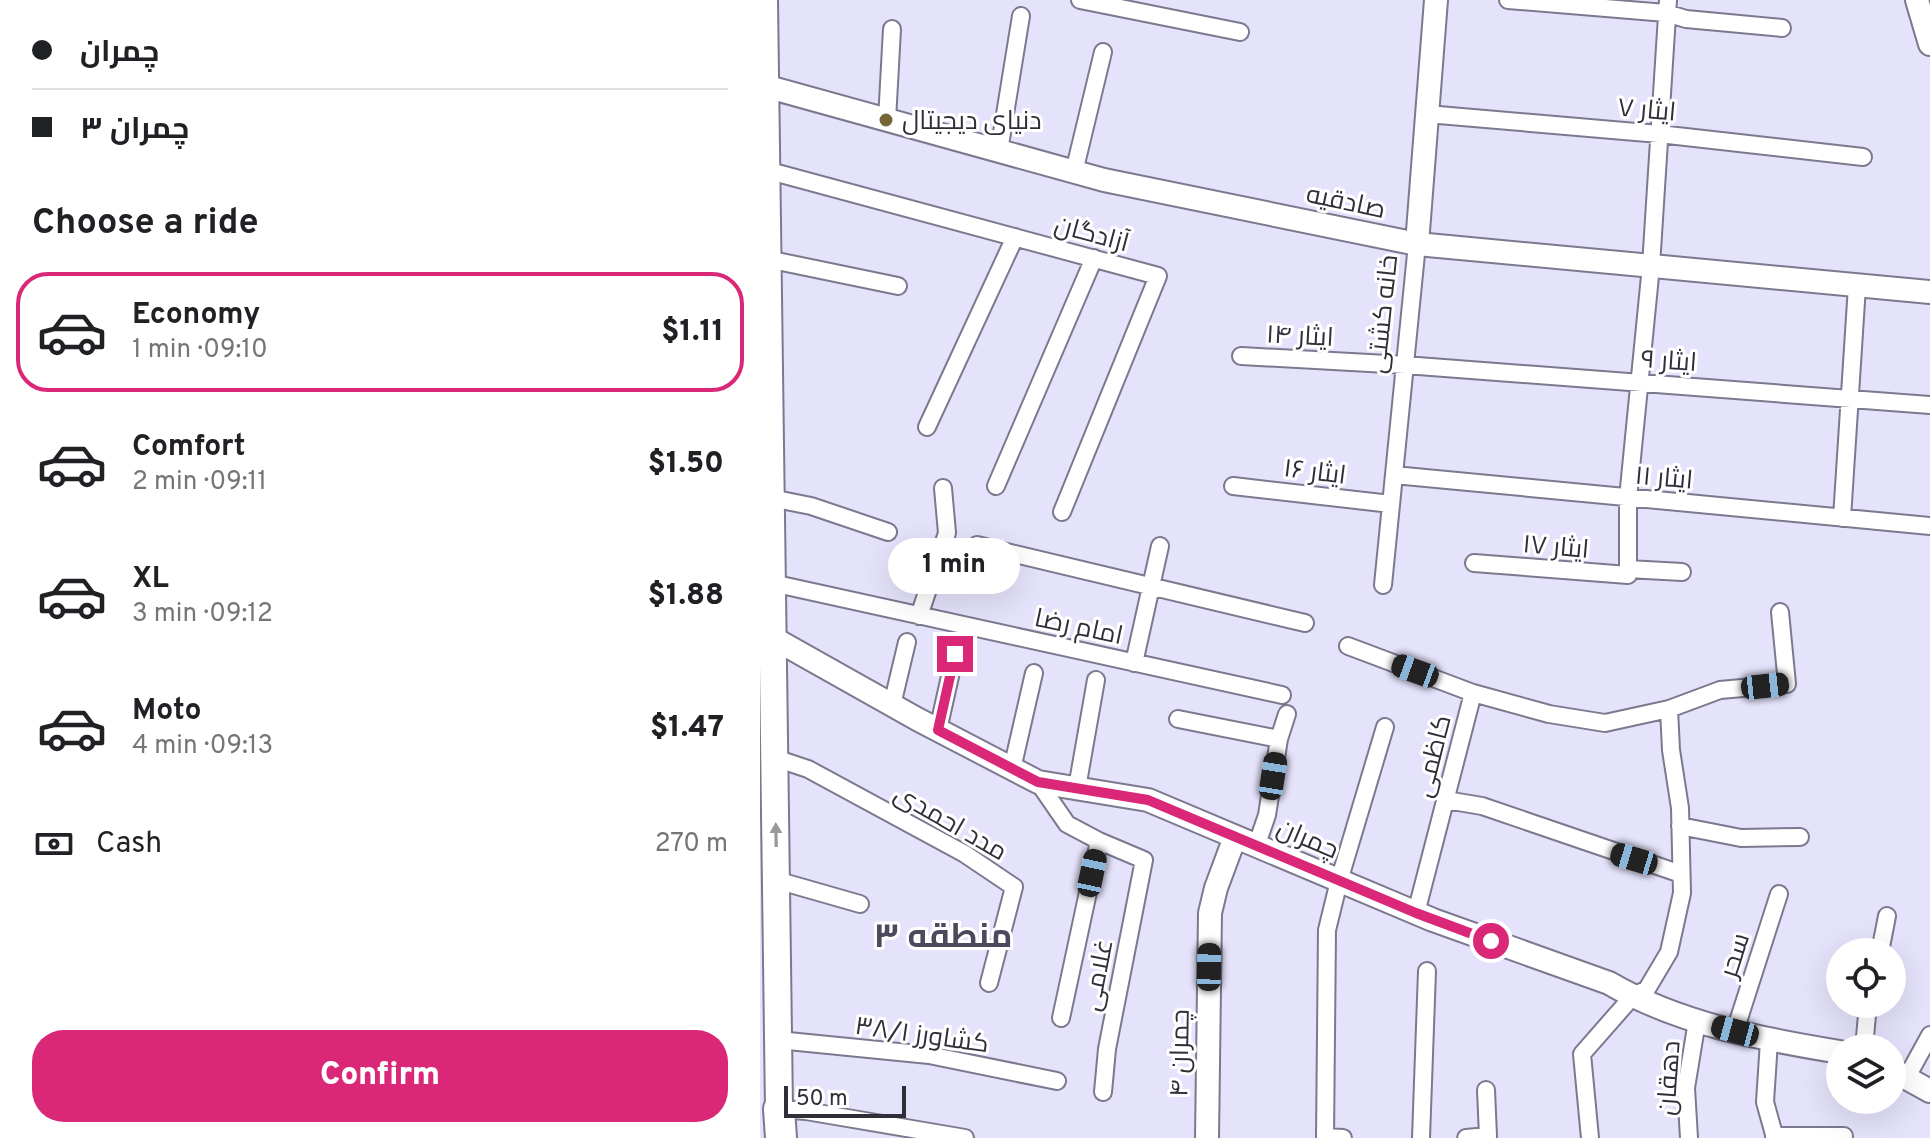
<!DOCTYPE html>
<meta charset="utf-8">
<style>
body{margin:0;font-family:Overpass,Cairo,sans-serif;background:#f6f6f6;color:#202124;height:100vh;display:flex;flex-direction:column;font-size:30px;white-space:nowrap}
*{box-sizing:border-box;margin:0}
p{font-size:26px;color:#757577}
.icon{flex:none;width:44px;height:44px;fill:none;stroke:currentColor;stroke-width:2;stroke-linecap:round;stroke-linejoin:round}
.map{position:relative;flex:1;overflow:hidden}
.drawer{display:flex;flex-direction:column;background:#fff;width:760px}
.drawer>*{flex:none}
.hud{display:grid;align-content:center;height:176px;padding:0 32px;background:#fff}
.controls{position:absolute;left:1066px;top:938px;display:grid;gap:16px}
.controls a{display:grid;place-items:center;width:80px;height:80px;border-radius:50%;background:#fff;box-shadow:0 8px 32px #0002;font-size:40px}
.scale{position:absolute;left:24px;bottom:20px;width:122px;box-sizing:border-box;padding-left:8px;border:4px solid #2f2f38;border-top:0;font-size:22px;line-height:28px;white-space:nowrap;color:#2f2f38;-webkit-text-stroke:6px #fff;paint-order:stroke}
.end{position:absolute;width:36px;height:36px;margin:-18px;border:10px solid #db2777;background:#fff;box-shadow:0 0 0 4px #fff}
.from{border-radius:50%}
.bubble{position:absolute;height:56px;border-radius:28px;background:#fff;box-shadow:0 8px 32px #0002;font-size:26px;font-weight:800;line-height:56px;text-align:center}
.car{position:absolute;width:24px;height:48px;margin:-24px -12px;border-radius:10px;box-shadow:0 0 6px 2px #0007;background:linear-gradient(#222 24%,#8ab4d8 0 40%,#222 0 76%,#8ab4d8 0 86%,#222 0)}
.hud b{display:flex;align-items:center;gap:28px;height:76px;font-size:30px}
.hud b+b{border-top:2px solid #e0e0e0}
.hud i{width:20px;height:20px;background:#202124}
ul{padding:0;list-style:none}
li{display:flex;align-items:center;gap:24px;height:120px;margin:0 16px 12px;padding:0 16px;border:4px solid transparent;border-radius:32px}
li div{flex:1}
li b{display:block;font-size:30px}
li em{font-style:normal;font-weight:800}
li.current{border-color:#db2777}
li>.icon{width:72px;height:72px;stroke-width:1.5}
h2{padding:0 32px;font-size:36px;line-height:96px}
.pay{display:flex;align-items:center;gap:20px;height:88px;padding:0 32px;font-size:30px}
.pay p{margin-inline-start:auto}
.action{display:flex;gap:16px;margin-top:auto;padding:16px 32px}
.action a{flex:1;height:92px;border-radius:32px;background:#db2777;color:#fff;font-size:32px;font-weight:800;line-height:92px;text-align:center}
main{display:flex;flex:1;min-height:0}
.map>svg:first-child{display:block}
</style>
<main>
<section class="drawer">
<div class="hud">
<b><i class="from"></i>چمران</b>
<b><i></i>چمران ۳</b>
</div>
<h2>Choose a ride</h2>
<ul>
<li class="current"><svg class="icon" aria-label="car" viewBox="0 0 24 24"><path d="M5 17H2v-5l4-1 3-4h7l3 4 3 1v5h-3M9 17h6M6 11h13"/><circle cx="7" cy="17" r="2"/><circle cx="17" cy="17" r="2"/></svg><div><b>Economy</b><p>1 min · 09:10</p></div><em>$1.11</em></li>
<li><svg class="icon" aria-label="car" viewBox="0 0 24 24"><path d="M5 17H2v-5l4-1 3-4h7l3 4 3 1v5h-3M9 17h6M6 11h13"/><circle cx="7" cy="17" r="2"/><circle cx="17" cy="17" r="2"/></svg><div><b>Comfort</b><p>2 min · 09:11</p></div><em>$1.50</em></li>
<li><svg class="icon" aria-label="car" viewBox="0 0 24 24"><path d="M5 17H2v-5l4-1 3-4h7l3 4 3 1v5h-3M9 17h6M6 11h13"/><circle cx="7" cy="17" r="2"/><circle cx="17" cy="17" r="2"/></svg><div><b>XL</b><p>3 min · 09:12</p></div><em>$1.88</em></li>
<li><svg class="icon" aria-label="car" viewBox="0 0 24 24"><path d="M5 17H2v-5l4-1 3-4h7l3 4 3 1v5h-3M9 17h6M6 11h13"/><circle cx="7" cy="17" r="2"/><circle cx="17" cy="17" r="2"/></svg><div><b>Moto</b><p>4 min · 09:13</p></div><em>$1.47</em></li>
</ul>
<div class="pay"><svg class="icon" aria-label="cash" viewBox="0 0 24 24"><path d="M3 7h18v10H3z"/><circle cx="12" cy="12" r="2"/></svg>Cash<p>270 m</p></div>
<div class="action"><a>Confirm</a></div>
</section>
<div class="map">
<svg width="1170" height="1138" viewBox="0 0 1170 1138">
<rect width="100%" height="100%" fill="#e5e3fb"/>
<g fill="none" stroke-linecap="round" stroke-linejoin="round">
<!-- street casing -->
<g stroke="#7b798e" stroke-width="20">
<path id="street" d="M320,0l160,32
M748,0l158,13 20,6 96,9
M667,114l232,20 204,23
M127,120l5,-91
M239,151l22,-135
M6,170l392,106 -96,236
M314,172l29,-120
M7,259l131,27
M481,356l164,9 525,40
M167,427l88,-190
M634,475l536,51
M236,486l98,-228
M473,486l158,18
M11,498l40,8 77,26
M1082,518l15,-232
M217,545l328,78
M714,563l154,12v-77l23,-232 17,-266
M868,569l54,3
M12,583l510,112
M623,585l34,-341
M159,616l28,-83 -4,-45
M588,646l125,47 -57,220
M374,663l26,-117
M713,693l76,21 56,9 64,-14 51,-19 67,-6 -7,-72
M132,705l15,-63
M418,719l101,20 -12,76 -11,32
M178,730l17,-76
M519,739l8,-25
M15,758l33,11 157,85 49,33 -25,96
M252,769l22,-96
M278,782l29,42 32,17 45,19 -37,189 -4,43
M317,788l19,-108
M686,800l36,6 199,68
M920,826l61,12 59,-1
M16,880l84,24
M1120,952l7,-36
M301,1018l38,-177
M975,1031l44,-137
M18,1040l151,15 128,26
M1009,1041l-4,61 10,36
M1104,1048l4,-44
M1147,1077l23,-42
M19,1109l27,2 159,27
M1014,1136h70
M565,1137l18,1
M565,1138l2,-208 12,-49 46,-154
M661,1138l6,-167
M706,1138l22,-2 -2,-46
M830,1138l-8,-84 50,-57 15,-8 22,-37 13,-59 -2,-85 -9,-58 -2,-41
M929,1138l-3,-50 11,-67"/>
</g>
<!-- secondary casing -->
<g stroke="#7b798e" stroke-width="26">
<path id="secondary" d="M1157,0l13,44
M5,86l339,94 313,64 513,48
M657,244l19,-244
M13,638l144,81 121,63 110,18 285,120 176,63c70,41 152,56 231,69
M1132,1070l38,21
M447,1138l3,-225 6,-25 19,-51"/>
</g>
<!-- primary casing -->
<g stroke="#7b798e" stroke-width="30">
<path id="primary" d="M4,0l15,1109"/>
</g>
<!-- highway casing -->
<g stroke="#7b798e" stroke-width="34">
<path id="highway" d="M19,1109l2,29"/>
</g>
<!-- street -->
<use href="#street" stroke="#fff" stroke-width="16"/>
<!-- secondary -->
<use href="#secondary" stroke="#fff" stroke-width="22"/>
<!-- primary -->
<use href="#primary" stroke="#fff" stroke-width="26"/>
<!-- highway -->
<use href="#highway" stroke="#fff" stroke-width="30"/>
</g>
<!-- one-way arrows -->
<defs><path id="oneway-solid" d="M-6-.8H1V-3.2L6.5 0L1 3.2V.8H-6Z" transform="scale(2)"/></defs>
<use fill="#97979c" href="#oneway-solid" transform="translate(16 835) rotate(-91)"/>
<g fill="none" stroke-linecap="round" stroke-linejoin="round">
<!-- route -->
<path stroke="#db2777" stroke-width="10" d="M195,654l-17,76 100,52 110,18 268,113 75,28"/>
</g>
<!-- markers -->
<circle fill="#756634" stroke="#fff" stroke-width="3" cx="126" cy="120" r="8"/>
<g text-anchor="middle" stroke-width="6" stroke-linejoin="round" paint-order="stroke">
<!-- street labels -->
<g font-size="26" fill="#2f2f38" stroke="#fff">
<text transform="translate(887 109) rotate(5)" y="9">ایثار ۷</text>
<text transform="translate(586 201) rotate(12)" y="9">صادقیه</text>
<text transform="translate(332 233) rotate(15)" y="9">آزادگان</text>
<text transform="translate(622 314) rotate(-84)" y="9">خانه کشتی</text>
<text transform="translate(540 335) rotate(3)" y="9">ایثار ۱۴</text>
<text transform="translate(909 360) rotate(4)" y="9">ایثار ۹</text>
<text transform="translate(555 471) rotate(7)" y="9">ایثار ۱۶</text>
<text transform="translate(904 477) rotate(5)" y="9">ایثار ۱۱</text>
<text transform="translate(796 546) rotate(5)" y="9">ایثار ۱۷</text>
<text transform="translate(319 626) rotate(12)" y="9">امام رضا</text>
<text transform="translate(672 756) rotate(-76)" y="9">کاظمی</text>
<text transform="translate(191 822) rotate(30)" y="9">مدد احمدی</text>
<text transform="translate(548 838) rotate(23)" y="9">چمران</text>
<text transform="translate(974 955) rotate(-72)" y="9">سحر</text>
<text transform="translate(337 975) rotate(-79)" y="9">غلامی</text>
<text transform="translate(162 1034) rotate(8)" y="9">کشاورز ۳۸/۱</text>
<text transform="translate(419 1053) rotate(-89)" y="9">چمران ۴</text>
<text transform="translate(908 1078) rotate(-86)" y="9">دهقان</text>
</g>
<!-- poi labels -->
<g font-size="26" fill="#2f2f38" stroke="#fff" text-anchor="start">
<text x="142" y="129">دنیای دیجیتال</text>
</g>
<!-- district labels -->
<g font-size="34" font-weight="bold" fill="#4b4a5d" stroke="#fff">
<text x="183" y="947">منطقه ۳</text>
</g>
</g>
</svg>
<div class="controls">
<a><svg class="icon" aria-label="locate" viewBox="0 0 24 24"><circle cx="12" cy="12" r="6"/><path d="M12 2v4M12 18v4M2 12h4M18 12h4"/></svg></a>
<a><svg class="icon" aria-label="layers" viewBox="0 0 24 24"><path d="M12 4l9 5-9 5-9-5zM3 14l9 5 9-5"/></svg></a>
</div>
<div class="scale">50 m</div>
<i class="end from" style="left:731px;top:941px"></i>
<i class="end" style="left:195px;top:654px"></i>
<div class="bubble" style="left:128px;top:538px;width:132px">1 min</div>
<i class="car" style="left:655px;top:671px;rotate:290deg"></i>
<i class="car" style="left:1005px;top:686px;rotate:84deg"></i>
<i class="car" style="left:513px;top:776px;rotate:9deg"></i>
<i class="car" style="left:874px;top:859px;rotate:287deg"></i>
<i class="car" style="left:332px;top:873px;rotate:12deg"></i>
<i class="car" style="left:449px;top:967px;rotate:1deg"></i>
<i class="car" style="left:975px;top:1031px;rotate:285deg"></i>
</div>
</main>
